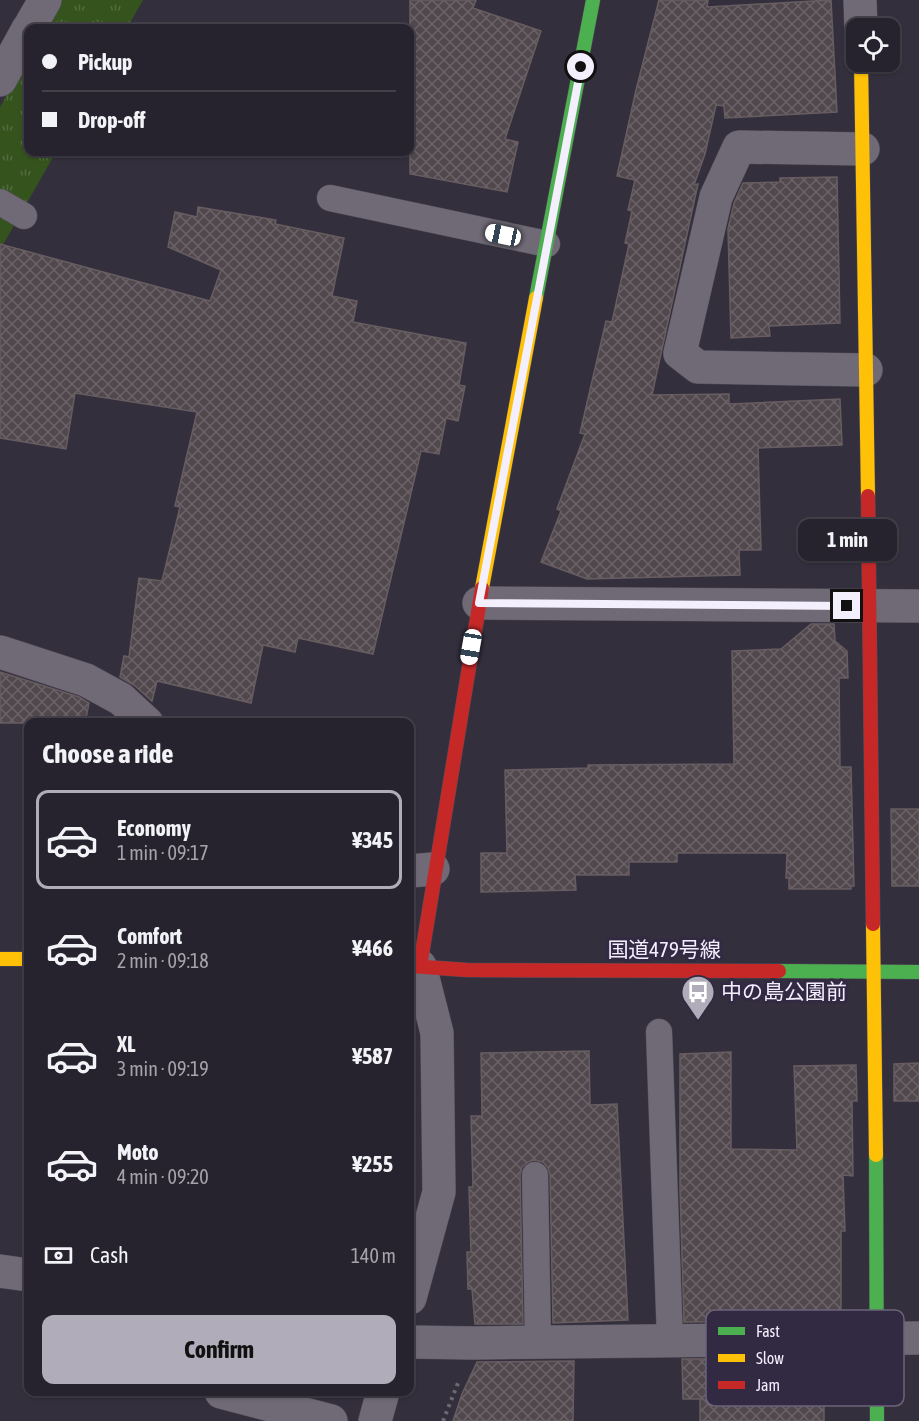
<!DOCTYPE html>
<meta charset="utf-8">
<style>
body{margin:0;font-family:"Asap Condensed","Noto Sans JP",sans-serif;background:#332f3a;color:#f1f3f6;height:100vh;display:flex;flex-direction:column;font-size:22px;white-space:nowrap}
*{box-sizing:border-box;margin:0}
p{font-size:20px;color:#a4a4aa}
.icon{flex:none;width:33px;height:33px;fill:none;stroke:currentColor;stroke-width:2;stroke-linecap:round;stroke-linejoin:round}
.map{position:relative;flex:1;overflow:hidden}
.panel{position:absolute;left:24px;top:718px;width:390px;height:678px;display:flex;flex-direction:column;background:#27232e;border-radius:12px;box-shadow:0 2px 4px #0004,0 0 0 2px #43404a}
.panel>*{flex:none}
.top-card{position:absolute;left:24px;top:24px;width:390px;height:132px;border-radius:12px;box-shadow:0 2px 4px #0004,0 0 0 2px #43404a;display:grid;align-content:center;height:132px;padding:0 18px;background:#27232e}
.controls{position:absolute;left:846px;top:18px;display:grid;gap:12px}
.controls a{display:grid;place-items:center;width:54px;height:54px;border-radius:12px;background:#27232e;box-shadow:0 2px 4px #0004,0 0 0 2px #43404a;font-size:30px}
.end{position:absolute;width:27px;height:27px;margin:-14px;border:8px solid #f4effd;background:#111;box-shadow:0 0 0 3px #111}
.from{border-radius:50%}
.bubble{position:absolute;height:42px;border-radius:12px;background:#27232e;box-shadow:0 2px 4px #0004,0 0 0 2px #43404a;font-size:20px;font-weight:700;line-height:42px;text-align:center}
.car{position:absolute;width:18px;height:36px;margin:-18px -9px;border-radius:8px;box-shadow:0 0 4px 2px #0007;background:linear-gradient(#fff 24%,#345 0 40%,#fff 0 76%,#345 0 86%,#fff 0)}
.top-card b{display:flex;align-items:center;gap:21px;height:57px;font-size:22px}
.top-card b+b{border-top:2px solid #43404a}
.top-card i{width:15px;height:15px;background:#f1f3f6}
ul{padding:0;list-style:none}
li{display:flex;align-items:center;gap:18px;height:99px;margin:0 12px 9px;padding:0 6px;border:3px solid transparent;border-radius:12px}
li div{flex:1}
li b{display:block;font-size:22px}
li em{font-style:normal;font-weight:700}
li.selected{border-color:#b1acba}
li>.icon{width:54px;height:54px;stroke-width:1.5}
h2{padding:0 18px;font-size:27px;line-height:72px}
.pay{display:flex;align-items:center;gap:15px;height:66px;padding:0 18px;font-size:22px}
.pay p{margin-inline-start:auto}
.action{display:flex;gap:12px;margin-top:auto;padding:12px 18px}
.action a{flex:1;height:69px;border-radius:12px;background:#b1acba;color:#111;font-size:24px;font-weight:700;line-height:69px;text-align:center}
.map>svg:first-child{display:block}
</style>
<div class="map">
<svg width="919" height="1421" viewBox="0 0 919 1421">
<defs>
<pattern id="grass-tufts" width="24" height="20" patternUnits="userSpaceOnUse" patternTransform="scale(1.5)"><rect width="24" height="20" fill="#34531d"/><path d="M3 7l-1-3M5 7V3M7 7l1-3M15 17l-1-3M17 17v-4M19 17l1-3" fill="none" stroke="#526c3f"/></pattern>
<pattern id="building-cross-hatch" width="8" height="8" patternUnits="userSpaceOnUse" patternTransform="scale(1.5)"><rect width="8" height="8" fill="#51484d"/><path d="M0 0l8 8M0 8l8-8" fill="none" stroke="#6b6368"/></pattern>
</defs>
<rect width="100%" height="100%" fill="#342f3d"/>
<!-- grass -->
<path fill="url(#grass-tufts)" d="M61,0h82l-16,28h-82z
M28,57v95h28l-56,98v-143z"/>
<!-- building -->
<path fill="url(#building-cross-hatch)" stroke="#675d61" stroke-width="1.5" d="M410,0h66l-3,8 68,23 -36,108 13,3 -11,50 -97,-18z
M659,0h49l-1,7 124,-7 6,112 -112,6 -1,-12 -8,-1 -11,49 -11,31 4,-1 -46,211 77,-1v10l111,-5 2,46 -84,3 3,102h-22l1,25 -153,4 -46,-17 20,-51 -4,-2 28,-75 -5,-1 26,-112 6,1 17,-78 -4,-1 7,-32 -4,-1 7,-30 -18,-4 19,-86z
M837,177l3,146 -71,3 1,10 -39,2 -3,-109 6,-26 9,-20 37,-1v-4z
M198,207l78,13 -1,4 69,14 -12,58 25,5 -4,21 113,21 -7,42 6,1 -7,35 -12,-3 -7,36 -18,-3 -48,203 -75,-16 -3,14 -32,-7 -12,58 -94,-22 -5,20 -18,-16 -14,-8 4,-21 5,1 10,-79 23,3 18,-74 -5,-1 22,-94 -122,-19 -9,56 -66,-11v-194l210,57 11,-31 -53,-23 7,-35 22,5z
M811,624h23l1,17 12,10 1,27h-9l1,89h11l3,119h-3v3h-62v-11h-3l1,-25h-110v9h-48v13h-54l1,15 -95,2v-39h26l-2,-83 83,-2v-3l146,-1 -2,-113 49,-2z
M0,672l79,25 10,6 -4,20h-85z
M891,809h28v77h-27z
M589,1051l1,54 27,-1 11,216 -75,3 -3,-148 -2,-7 -5,-6 -9,-2 -6,2 -6,5 -2,8 3,149h-48l-3,-35h-4l-1,-37h4l-2,-65h4l-2,-71h11l-1,-63z
M731,1052v97l66,1 -3,-84 62,-1 1,36h-5l1,75 -10,-1 2,56h-4v89l-157,2 -4,-133v-135z
M919,1063v38h-25v-37z
M841,1358v13l14,-1 1,35h-32v16h-124v-22h-17l-1,-40z
M574,1361l-1,60h-120l9,-27 15,-32z"/>
<g fill="none" stroke-linecap="round" stroke-linejoin="round">
<!-- lane casing -->
<g stroke="#504c57" stroke-width="27">
<path id="lane" d="M330,198l217,46
M0,202l24,14
M659,1032l11,308
M535,1175l3,167"/>
</g>
<!-- street casing -->
<g stroke="#504c57" stroke-width="34">
<path id="street" d="M860,0l1,28
M29,28l16,-28
M0,80l28,-51
M863,149l-124,-2 -23,50 -36,156 18,14 168,3
M479,603l440,3
M0,652l86,28 35,19 26,24
M410,871l23,-2
M0,1271l28,4
M410,1298l29,-106 -2,-159 -17,-67
M410,1342l63,1 446,-5
M221,1392l110,29
M375,1421l8,-29"/>
</g>
<!-- fast casing -->
<g stroke="#504c57" stroke-width="15">
<path id="fast" d="M536,298l57,-298
M779,971l140,1
M876,1155l1,266"/>
</g>
<!-- slow casing -->
<g stroke="#504c57" stroke-width="15">
<path id="slow" d="M861,62l7,434
M482,588l54,-290
M873,924l3,231
M0,959h28"/>
</g>
<!-- jam casing -->
<g stroke="#504c57" stroke-width="15">
<path id="jam" d="M868,496l5,428
M410,966l57,4 312,1
M420,966l62,-378"/>
</g>
<!-- path -->
<path stroke="#6c6973" stroke-width="4" stroke-dasharray="3 4.5" stroke-linecap="butt" d="M443,1421l15,-38"/>
<!-- lane -->
<use href="#lane" stroke="#6f6a76" stroke-width="26"/>
<!-- street -->
<use href="#street" stroke="#6f6a76" stroke-width="33"/>
<!-- fast -->
<use href="#fast" stroke="#4caf50" stroke-width="14"/>
<!-- slow -->
<use href="#slow" stroke="#ffc107" stroke-width="14"/>
<!-- jam -->
<use href="#jam" stroke="#c62828" stroke-width="14"/>
</g>
<g fill="none" stroke-linecap="round" stroke-linejoin="round">
<!-- route -->
<path stroke="#f4effd" stroke-width="8" d="M581,67l-102,536 368,3"/>
</g>
<!-- icons -->
<defs>
<g id="bus-pin" transform="scale(1.725)"><path d="M0 17L-7.5 6A9.5 9.5 0 1 1 7.5 6Z" fill="#b1acba" stroke="#322943"/><path d="M-5-6H5V4H4V6H2V4H-2V6H-4V4H-5ZM-3.5-4V0h7V-4ZM-3.5 1.2v1.5H-2V1.2ZM2 1.2v1.5H3.5V1.2Z" fill="#fff"/></g>
</defs>
<g fill-rule="evenodd">
<use href="#bus-pin" x="698" y="992"/>
</g>
<g text-anchor="middle" stroke-width="6" stroke-linejoin="round" paint-order="stroke">
<!-- street labels -->
<g font-size="21" fill="#f4effd" stroke="#322943">
<text x="664" y="957">国道479号線</text>
</g>
<!-- poi labels -->
<g font-size="21" fill="#f4effd" stroke="#322943" text-anchor="start">
<text x="721" y="999">中の島公園前</text>
</g>
</g>
<!-- legend -->
<rect x="706" y="1310" width="198" height="96" rx="9" fill="#322943" stroke="#6c647b" stroke-width="1.5"/>
<rect x="718" y="1327" width="27" height="8" fill="#4caf50"/>
<rect x="718" y="1354" width="27" height="8" fill="#ffc107"/>
<rect x="718" y="1381" width="27" height="8" fill="#c62828"/>
<g font-size="16" fill="#f4effd">
<text x="756" y="1337">Fast</text>
<text x="756" y="1364">Slow</text>
<text x="756" y="1391">Jam</text>
</g>
</svg>
<div class="controls">
<a><svg class="icon" aria-label="locate" viewBox="0 0 24 24"><circle cx="12" cy="12" r="6"/><path d="M12 2v4M12 18v4M2 12h4M18 12h4"/></svg></a>
</div>
<i class="end from" style="left:581px;top:67px"></i>
<i class="end" style="left:847px;top:606px"></i>
<div class="bubble" style="left:798px;top:519px;width:99px">1 min</div>
<i class="car" style="left:503px;top:235px;rotate:282deg"></i>
<i class="car" style="left:471px;top:647px;rotate:190deg"></i>
<div class="top-card">
<b><i class="from"></i>Pickup</b>
<b><i></i>Drop-off</b>
</div>
<section class="panel">
<h2>Choose a ride</h2>
<ul>
<li class="selected"><svg class="icon" aria-label="car" viewBox="0 0 24 24"><path d="M5 17H2v-5l4-1 3-4h7l3 4 3 1v5h-3M9 17h6M6 11h13"/><circle cx="7" cy="17" r="2"/><circle cx="17" cy="17" r="2"/></svg><div><b>Economy</b><p>1 min · 09:17</p></div><em>¥345</em></li>
<li><svg class="icon" aria-label="car" viewBox="0 0 24 24"><path d="M5 17H2v-5l4-1 3-4h7l3 4 3 1v5h-3M9 17h6M6 11h13"/><circle cx="7" cy="17" r="2"/><circle cx="17" cy="17" r="2"/></svg><div><b>Comfort</b><p>2 min · 09:18</p></div><em>¥466</em></li>
<li><svg class="icon" aria-label="car" viewBox="0 0 24 24"><path d="M5 17H2v-5l4-1 3-4h7l3 4 3 1v5h-3M9 17h6M6 11h13"/><circle cx="7" cy="17" r="2"/><circle cx="17" cy="17" r="2"/></svg><div><b>XL</b><p>3 min · 09:19</p></div><em>¥587</em></li>
<li><svg class="icon" aria-label="car" viewBox="0 0 24 24"><path d="M5 17H2v-5l4-1 3-4h7l3 4 3 1v5h-3M9 17h6M6 11h13"/><circle cx="7" cy="17" r="2"/><circle cx="17" cy="17" r="2"/></svg><div><b>Moto</b><p>4 min · 09:20</p></div><em>¥255</em></li>
</ul>
<div class="pay"><svg class="icon" aria-label="cash" viewBox="0 0 24 24"><path d="M3 7h18v10H3z"/><circle cx="12" cy="12" r="2"/></svg>Cash<p>140 m</p></div>
<div class="action"><a>Confirm</a></div>
</section>
</div>
